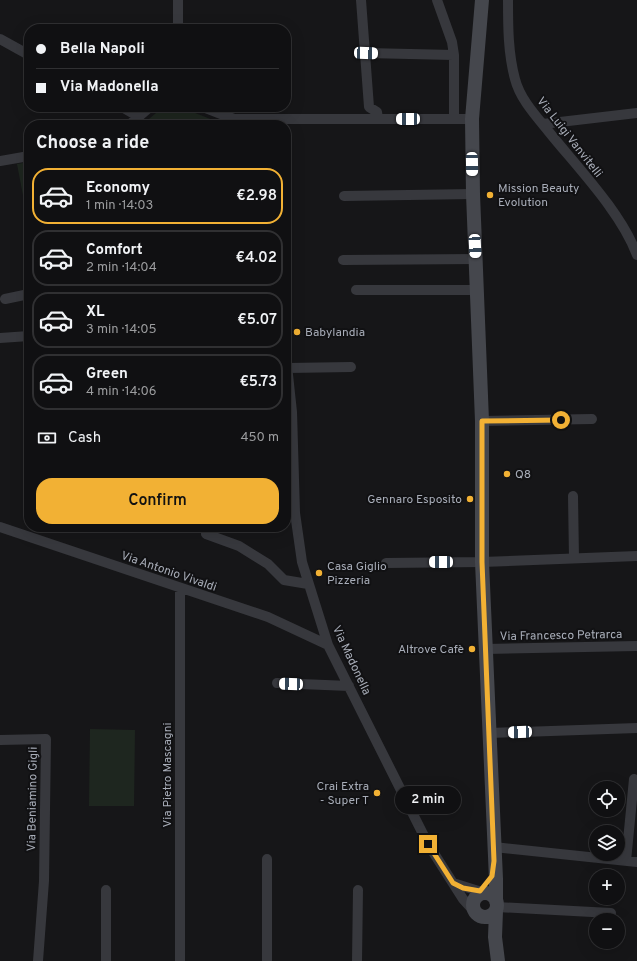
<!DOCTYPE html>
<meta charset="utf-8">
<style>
body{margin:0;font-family:Overpass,sans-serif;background:#19191b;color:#f1f3f6;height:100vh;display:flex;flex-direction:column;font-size:15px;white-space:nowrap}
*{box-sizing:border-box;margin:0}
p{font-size:13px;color:#9c9d9f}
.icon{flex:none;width:22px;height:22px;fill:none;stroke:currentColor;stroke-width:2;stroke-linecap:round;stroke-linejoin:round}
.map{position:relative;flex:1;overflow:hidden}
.sheet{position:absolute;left:24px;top:120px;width:267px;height:412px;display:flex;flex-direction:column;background:#101012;border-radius:16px;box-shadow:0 4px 16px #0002,0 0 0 1px #303032}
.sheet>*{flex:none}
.hud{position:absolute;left:24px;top:24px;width:267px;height:88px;border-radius:16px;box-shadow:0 4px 16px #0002,0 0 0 1px #303032;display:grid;align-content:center;height:88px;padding:0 12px;background:#101012}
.tools{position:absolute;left:589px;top:781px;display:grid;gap:8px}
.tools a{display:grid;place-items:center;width:36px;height:36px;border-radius:50%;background:#101012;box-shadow:0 4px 16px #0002,0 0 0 1px #303032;font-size:20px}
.end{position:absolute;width:18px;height:18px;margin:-9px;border:5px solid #f2b134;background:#111;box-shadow:0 0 0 2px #111}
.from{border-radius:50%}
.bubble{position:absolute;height:28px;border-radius:14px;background:#101012;box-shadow:0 4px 16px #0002,0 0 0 1px #303032;font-size:13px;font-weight:600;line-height:28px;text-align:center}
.car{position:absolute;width:12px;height:24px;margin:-12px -6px;border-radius:5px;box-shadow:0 0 3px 1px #0007;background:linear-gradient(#fff 24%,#345 0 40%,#fff 0 76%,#345 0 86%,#fff 0)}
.hud b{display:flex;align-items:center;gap:14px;height:38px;font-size:15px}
.hud b+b{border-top:1px solid #303032}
.hud i{width:10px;height:10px;background:#f1f3f6}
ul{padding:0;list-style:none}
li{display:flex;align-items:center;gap:12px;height:56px;margin:0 8px 6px;padding:0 4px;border:2px solid #303032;border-radius:16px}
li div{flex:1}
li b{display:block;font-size:15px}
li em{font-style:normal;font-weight:600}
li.active{border-color:#f2b134}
li>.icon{width:36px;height:36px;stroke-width:1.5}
h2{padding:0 12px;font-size:18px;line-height:48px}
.pay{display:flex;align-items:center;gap:10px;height:44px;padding:0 12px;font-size:15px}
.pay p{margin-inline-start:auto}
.cta{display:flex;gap:8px;margin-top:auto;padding:8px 12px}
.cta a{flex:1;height:46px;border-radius:16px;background:#f2b134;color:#111;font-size:16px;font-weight:600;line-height:46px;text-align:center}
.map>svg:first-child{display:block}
</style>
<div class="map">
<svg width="637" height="961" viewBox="0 0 637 961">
<rect width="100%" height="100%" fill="#161618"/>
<!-- green -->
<path fill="#1e261f" d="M163,107h17l43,17 -81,1z
M29,162v65l-12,-63z
M90,729l45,1 -1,76h-45z"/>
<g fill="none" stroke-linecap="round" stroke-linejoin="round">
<!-- minor -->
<path stroke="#37383d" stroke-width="10" d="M361,0l8,107 8,5 1,7
M437,0l15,42 2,13v64
M508,0c0,26 0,53 7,79 5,20 21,37 34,53 29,36 72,80 88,123
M178,29v-29
M0,39l29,16
M366,53l88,2
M122,107l17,10
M203,107l31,12h238
M543,124l94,-11
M129,125l21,-18
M0,161l29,-5
M344,196l129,-2
M343,260l133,-1
M356,290h120
M5,299l24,-5
M0,338l29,-2
M286,356l6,56 3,101 7,49 26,83 100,199 35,55 11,12
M288,368l63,-1
M482,421l110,-2
M573,496l1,62
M0,527l268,90 60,28
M206,534l33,12 29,18 16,16 24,4
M386,563l96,-1 155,-6
M486,649l151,-3
M277,683l72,3
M490,733l147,-5
M0,740l46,-1 -2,142 -6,80
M494,847l143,15
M267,859v102
M626,861l8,-82
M453,883l32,10
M106,890v71
M497,907l114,6
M180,961v-373
M357,961l1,-71"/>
<!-- secondary -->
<path stroke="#45474d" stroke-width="14" d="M482,0l-10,119 1,75 9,227v141l14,317v22
M473 905a12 12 0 1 1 24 0a12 12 0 1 1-24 0Z
M496,911l-1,26 3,24"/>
</g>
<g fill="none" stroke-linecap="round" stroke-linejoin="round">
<!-- route -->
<path stroke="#f2b134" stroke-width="5" d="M428,844l25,39 10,5 17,3 12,-15 2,-15 -12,-299v-141l79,-1"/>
</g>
<!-- markers -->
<g fill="#f2b134" stroke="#111113" stroke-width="1.5">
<circle cx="490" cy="195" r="4"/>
<circle cx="297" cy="332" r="4"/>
<circle cx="507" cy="474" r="4"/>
<circle cx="470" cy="499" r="4"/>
<circle cx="319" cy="573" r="4"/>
<circle cx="472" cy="649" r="4"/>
<circle cx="377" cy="793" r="4"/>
</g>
<g text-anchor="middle" stroke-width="4" stroke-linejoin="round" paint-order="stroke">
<!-- street labels -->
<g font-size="12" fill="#a8adb8" stroke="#111113">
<text transform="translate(570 137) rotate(52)" y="4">Via Luigi Vanvitelli</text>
<text transform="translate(169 571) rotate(19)" y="4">Via Antonio Vivaldi</text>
<text transform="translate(561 635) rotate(-1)" y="4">Via Francesco Petrarca</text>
<text transform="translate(352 660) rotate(65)" y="4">Via Madonella</text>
<text transform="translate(167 775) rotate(-90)" y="4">Via Pietro Mascagni</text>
<text transform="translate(32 799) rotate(-89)" y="4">Via Beniamino Gigli</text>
</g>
<!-- poi labels -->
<g font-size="12" fill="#a8adb8" stroke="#111113" text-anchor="start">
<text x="498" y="192">Mission Beauty<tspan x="498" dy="14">Evolution</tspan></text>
<text x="305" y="336">Babylandia</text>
<text x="515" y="478">Q8</text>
<text x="462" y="503" text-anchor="end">Gennaro Esposito</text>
<text x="327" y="570">Casa Giglio<tspan x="327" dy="14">Pizzeria</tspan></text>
<text x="464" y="653" text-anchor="end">Altrove Cafè</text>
<text x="369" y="790" text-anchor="end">Crai Extra<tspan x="369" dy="14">- Super T</tspan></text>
</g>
</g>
</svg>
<div class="tools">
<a><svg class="icon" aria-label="locate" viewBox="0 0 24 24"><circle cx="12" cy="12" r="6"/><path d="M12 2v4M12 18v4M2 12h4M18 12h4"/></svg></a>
<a><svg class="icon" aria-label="layers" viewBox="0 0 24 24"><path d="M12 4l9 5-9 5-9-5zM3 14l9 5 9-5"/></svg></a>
<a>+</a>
<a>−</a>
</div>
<i class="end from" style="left:561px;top:420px"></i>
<i class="end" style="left:428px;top:844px"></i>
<div class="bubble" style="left:395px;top:786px;width:66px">2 min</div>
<i class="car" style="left:366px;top:53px;rotate:92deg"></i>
<i class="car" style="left:408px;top:119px;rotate:270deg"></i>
<i class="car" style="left:472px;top:164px;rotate:179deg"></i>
<i class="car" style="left:475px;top:246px;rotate:177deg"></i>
<i class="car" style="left:441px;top:562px;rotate:270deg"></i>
<i class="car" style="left:291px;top:684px;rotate:272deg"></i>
<i class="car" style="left:520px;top:732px;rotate:268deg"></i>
<div class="hud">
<b><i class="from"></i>Bella Napoli</b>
<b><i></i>Via Madonella</b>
</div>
<section class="sheet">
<h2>Choose a ride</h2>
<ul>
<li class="active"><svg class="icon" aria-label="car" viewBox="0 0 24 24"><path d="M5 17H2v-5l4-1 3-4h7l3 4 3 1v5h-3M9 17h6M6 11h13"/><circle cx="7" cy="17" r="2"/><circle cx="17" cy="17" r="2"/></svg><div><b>Economy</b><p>1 min · 14:03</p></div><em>€2.98</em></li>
<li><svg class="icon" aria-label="car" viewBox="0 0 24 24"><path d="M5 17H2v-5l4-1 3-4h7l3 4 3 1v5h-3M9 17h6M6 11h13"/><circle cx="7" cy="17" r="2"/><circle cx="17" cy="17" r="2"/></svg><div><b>Comfort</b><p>2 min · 14:04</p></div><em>€4.02</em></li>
<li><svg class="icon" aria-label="car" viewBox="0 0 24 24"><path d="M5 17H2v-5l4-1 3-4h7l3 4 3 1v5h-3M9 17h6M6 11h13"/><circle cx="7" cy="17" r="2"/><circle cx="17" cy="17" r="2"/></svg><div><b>XL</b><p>3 min · 14:05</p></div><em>€5.07</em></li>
<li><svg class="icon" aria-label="car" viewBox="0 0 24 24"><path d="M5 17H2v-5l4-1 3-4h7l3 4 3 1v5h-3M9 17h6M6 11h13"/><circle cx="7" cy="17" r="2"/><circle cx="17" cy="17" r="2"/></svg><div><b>Green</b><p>4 min · 14:06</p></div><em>€5.73</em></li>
</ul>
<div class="pay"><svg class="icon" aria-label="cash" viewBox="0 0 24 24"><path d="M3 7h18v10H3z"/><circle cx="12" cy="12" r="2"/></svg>Cash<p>450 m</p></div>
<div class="cta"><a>Confirm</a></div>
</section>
</div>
